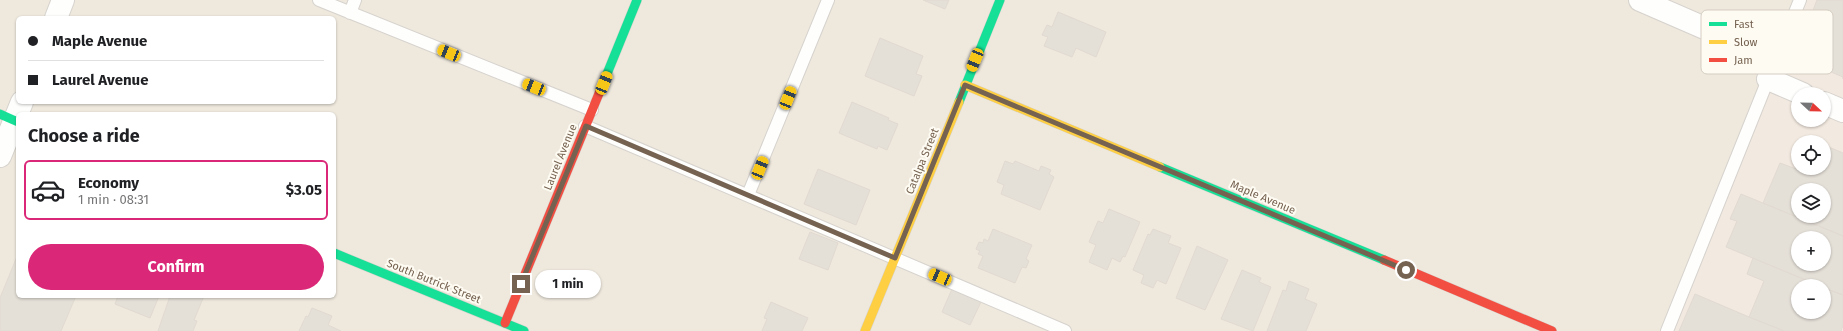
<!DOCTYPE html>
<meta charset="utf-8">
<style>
body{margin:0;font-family:"Fira Sans",sans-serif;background:#f6f6f6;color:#202124;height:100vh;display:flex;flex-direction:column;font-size:15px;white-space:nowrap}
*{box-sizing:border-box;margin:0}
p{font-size:13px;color:#757577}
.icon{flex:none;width:22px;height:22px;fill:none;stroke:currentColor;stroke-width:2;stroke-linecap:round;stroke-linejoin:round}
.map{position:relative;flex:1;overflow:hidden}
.side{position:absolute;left:16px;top:112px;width:320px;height:186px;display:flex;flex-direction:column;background:#fff;border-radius:6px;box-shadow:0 1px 3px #0004}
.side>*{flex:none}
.guide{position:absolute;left:16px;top:16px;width:320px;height:88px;border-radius:6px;box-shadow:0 1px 3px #0004;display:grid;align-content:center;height:88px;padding:0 12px;background:#fff}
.needle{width:26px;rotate:112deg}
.tools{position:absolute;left:1791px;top:87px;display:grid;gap:8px}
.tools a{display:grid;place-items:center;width:40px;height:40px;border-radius:50%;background:#fff;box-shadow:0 1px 3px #0004;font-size:20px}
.end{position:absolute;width:18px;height:18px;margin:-9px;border:5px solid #756250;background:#fff;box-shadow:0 0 0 2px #fff}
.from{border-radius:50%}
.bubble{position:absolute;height:28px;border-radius:14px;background:#fff;box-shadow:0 1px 3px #0004;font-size:13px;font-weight:700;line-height:28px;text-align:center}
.car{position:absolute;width:12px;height:24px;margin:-12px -6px;border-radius:5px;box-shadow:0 0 3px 1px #0007;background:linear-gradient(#f5c518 24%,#345 0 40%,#f5c518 0 76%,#345 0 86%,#f5c518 0)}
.guide b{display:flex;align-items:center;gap:14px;height:38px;font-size:15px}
.guide b+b{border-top:1px solid #e0e0e0}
.guide i{width:10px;height:10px;background:#202124}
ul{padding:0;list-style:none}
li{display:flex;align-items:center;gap:12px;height:60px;margin:0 8px 6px;padding:0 4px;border:2px solid transparent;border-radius:6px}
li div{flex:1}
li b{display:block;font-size:15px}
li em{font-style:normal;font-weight:700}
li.active{border-color:#db2777}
li>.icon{width:36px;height:36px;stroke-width:1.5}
h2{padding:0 12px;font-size:18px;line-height:48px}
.button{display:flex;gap:8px;margin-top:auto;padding:8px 12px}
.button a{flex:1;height:46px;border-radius:24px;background:#db2777;color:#fff;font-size:16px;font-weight:700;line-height:46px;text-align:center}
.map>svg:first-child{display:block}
</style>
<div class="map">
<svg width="1843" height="331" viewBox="0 0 1843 331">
<rect width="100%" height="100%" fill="#f8f6f0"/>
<!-- residential -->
<path fill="#eee8dd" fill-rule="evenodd" d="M0,0h1806l-47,96 -97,235h-1662zM18,18h316v84h-316zM18,114h316v182h-316z"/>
<!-- commercial -->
<path fill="#f2e9e0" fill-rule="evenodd" d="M1806,0h37v331h-181l97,-235zM1798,94h26v26h-26zM1798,142h26v26h-26zM1798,190h26v26h-26zM1798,238h26v26h-26zM1798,286h26v26h-26z"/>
<!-- building -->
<path fill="#e4dfd7" stroke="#e1dad2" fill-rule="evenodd" d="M923,0h26l-4,9z
M1817,0h26v79v-2l-48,-20z
M1058,12l48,20 -10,25 -20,-9 -4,9 -28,-11 4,-9 -6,-2 5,-10 5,2z
M880,38l43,18 -7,18 6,2 -8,20 -49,-20z
M852,102l37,16 -1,2 10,4 -11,26 -9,-4 -1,3 -38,-16z
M1824,145l19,8v83l-80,-33 17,-40 24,9 1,-4h19zM1798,190h26v26h-26z
M1005,161l8,3 2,-3 24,10 2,-5 10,4 -2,4 5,3 -14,33 -39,-16 3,-9 -7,-3z
M818,169l52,21 -14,35 -52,-21z
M1741,194l102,42v59l-19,-7v-2h-4l-94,-39 11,-26 -7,-2zM1798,238h26v26h-26z
M1109,209l31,13 -15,35 -2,-1 -3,6 -8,-4 -5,12 -18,-8 7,-17 -7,-3 9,-21 5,2z
M993,229l39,16 -6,14 3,2 -3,7 -4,-1 -7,16 -37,-15 5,-12 -5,-2 2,-3 -4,-2 3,-7 4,1 1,-4 4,2z
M1153,229l18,7 -3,7 13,5 -15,36 -9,-4 -4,8 -12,-5 3,-8 -11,-5 15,-36 2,1z
M810,232l28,11 -10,27 -29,-11z
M1197,246l31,14 -23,50 -29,-12z
M18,254v42h58l-15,35h-61v-33z
M1753,258l67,28h-22v26h26v-24l19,7v30l-2,6h-57l-35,-14 15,-36 -17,-7z
M1242,270l19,8 -2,4 12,5 -18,44 -32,-12z
M1289,281l20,8 -4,10 12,5 -11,27h-39l16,-41 3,1z
M952,289l29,13 -11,23 -28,-13z
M1695,294l54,23 35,14h-105z
M118,296h41l-9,22 -35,-14z
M170,296h34l-10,24 3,1 -4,10h-35z
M771,302l37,16 -6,13h-40l5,-12 -3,-1z
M312,308l20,8 -4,9 13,6h-42l7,-15 2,1z"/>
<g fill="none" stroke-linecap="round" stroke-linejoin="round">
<!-- lane casing -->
<g stroke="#d6d2cd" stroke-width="14">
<path id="lane" d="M319,0l273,110
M350,13l5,-13
M585,126l480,205
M748,195l80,-195
M1667,331l133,-331"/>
</g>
<!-- street casing -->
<g stroke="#d6d2cd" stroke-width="24">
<path id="street" d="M1640,0l136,59
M56,18l7,-18
M1768,79l35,15
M1824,103l19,8
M0,156l22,-54"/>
</g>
<!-- fast casing -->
<g stroke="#d7d2cc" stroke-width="10">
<path id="fast" d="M600,91l37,-91
M959,102l41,-102
M0,114l18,8
M1160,167l224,93
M334,253l190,78"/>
</g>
<!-- slow casing -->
<g stroke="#d7d2cc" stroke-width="10">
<path id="slow" d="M965,85l195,82
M865,331l94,-229"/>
</g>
<!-- jam casing -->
<g stroke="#d7d2cc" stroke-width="10">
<path id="jam" d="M1384,260l168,71
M505,323l95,-232"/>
</g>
<!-- lane -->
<use href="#lane" stroke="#fefefd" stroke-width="12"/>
<!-- street -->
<use href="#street" stroke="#fefefd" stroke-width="22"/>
<!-- fast -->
<use href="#fast" stroke="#16e098" stroke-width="9"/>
<!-- slow -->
<use href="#slow" stroke="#ffcf43" stroke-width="9"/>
<!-- jam -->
<use href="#jam" stroke="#f24e42" stroke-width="9"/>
</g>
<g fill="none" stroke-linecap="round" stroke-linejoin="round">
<!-- route -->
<path stroke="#756250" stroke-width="5" d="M521,284l65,-158 309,132 70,-173 441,185"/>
</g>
<g text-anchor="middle" stroke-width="4" stroke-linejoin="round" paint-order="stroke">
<!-- street labels -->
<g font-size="11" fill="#756250" stroke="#fefbf3">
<text transform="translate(560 157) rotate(-68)" y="4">Laurel Avenue</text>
<text transform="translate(922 161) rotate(-68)" y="4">Catalpa Street</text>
<text transform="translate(1263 197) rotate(23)" y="4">Maple Avenue</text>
<text transform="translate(434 281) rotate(22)" y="4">South Butrick Street</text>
</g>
</g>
<!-- legend -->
<rect x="1701" y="10" width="132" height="64" rx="6" fill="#fefbf3" stroke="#d5cdc2" stroke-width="1"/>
<rect x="1709" y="22" width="18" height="4" fill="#16e098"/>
<rect x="1709" y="40" width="18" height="4" fill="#ffcf43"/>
<rect x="1709" y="58" width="18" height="4" fill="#f24e42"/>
<g font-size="11" fill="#756250">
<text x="1734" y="28">Fast</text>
<text x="1734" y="46">Slow</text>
<text x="1734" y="64">Jam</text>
</g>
</svg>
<div class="tools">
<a><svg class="needle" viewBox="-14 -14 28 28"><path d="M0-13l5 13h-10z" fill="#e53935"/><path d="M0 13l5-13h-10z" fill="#757577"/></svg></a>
<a><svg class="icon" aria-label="locate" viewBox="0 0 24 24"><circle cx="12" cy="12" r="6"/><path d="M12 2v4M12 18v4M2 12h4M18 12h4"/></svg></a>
<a><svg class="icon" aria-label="layers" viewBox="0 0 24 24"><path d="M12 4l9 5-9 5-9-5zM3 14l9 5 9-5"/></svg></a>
<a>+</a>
<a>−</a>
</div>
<i class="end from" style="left:1406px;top:270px"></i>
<i class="end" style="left:521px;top:284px"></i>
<div class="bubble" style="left:535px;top:270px;width:66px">1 min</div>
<i class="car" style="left:449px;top:53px;rotate:292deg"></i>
<i class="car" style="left:975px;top:60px;rotate:202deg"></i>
<i class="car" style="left:604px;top:83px;rotate:22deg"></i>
<i class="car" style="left:534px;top:87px;rotate:292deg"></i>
<i class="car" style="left:788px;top:98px;rotate:22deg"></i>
<i class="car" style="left:760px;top:168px;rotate:22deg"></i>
<i class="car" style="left:940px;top:277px;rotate:293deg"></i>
<div class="guide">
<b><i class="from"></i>Maple Avenue</b>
<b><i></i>Laurel Avenue</b>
</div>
<section class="side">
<h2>Choose a ride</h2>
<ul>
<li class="active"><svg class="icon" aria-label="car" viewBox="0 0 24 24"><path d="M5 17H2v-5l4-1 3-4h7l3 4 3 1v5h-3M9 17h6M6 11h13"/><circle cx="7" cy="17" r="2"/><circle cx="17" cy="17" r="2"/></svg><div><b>Economy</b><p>1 min · 08:31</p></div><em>$3.05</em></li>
</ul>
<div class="button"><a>Confirm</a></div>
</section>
</div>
